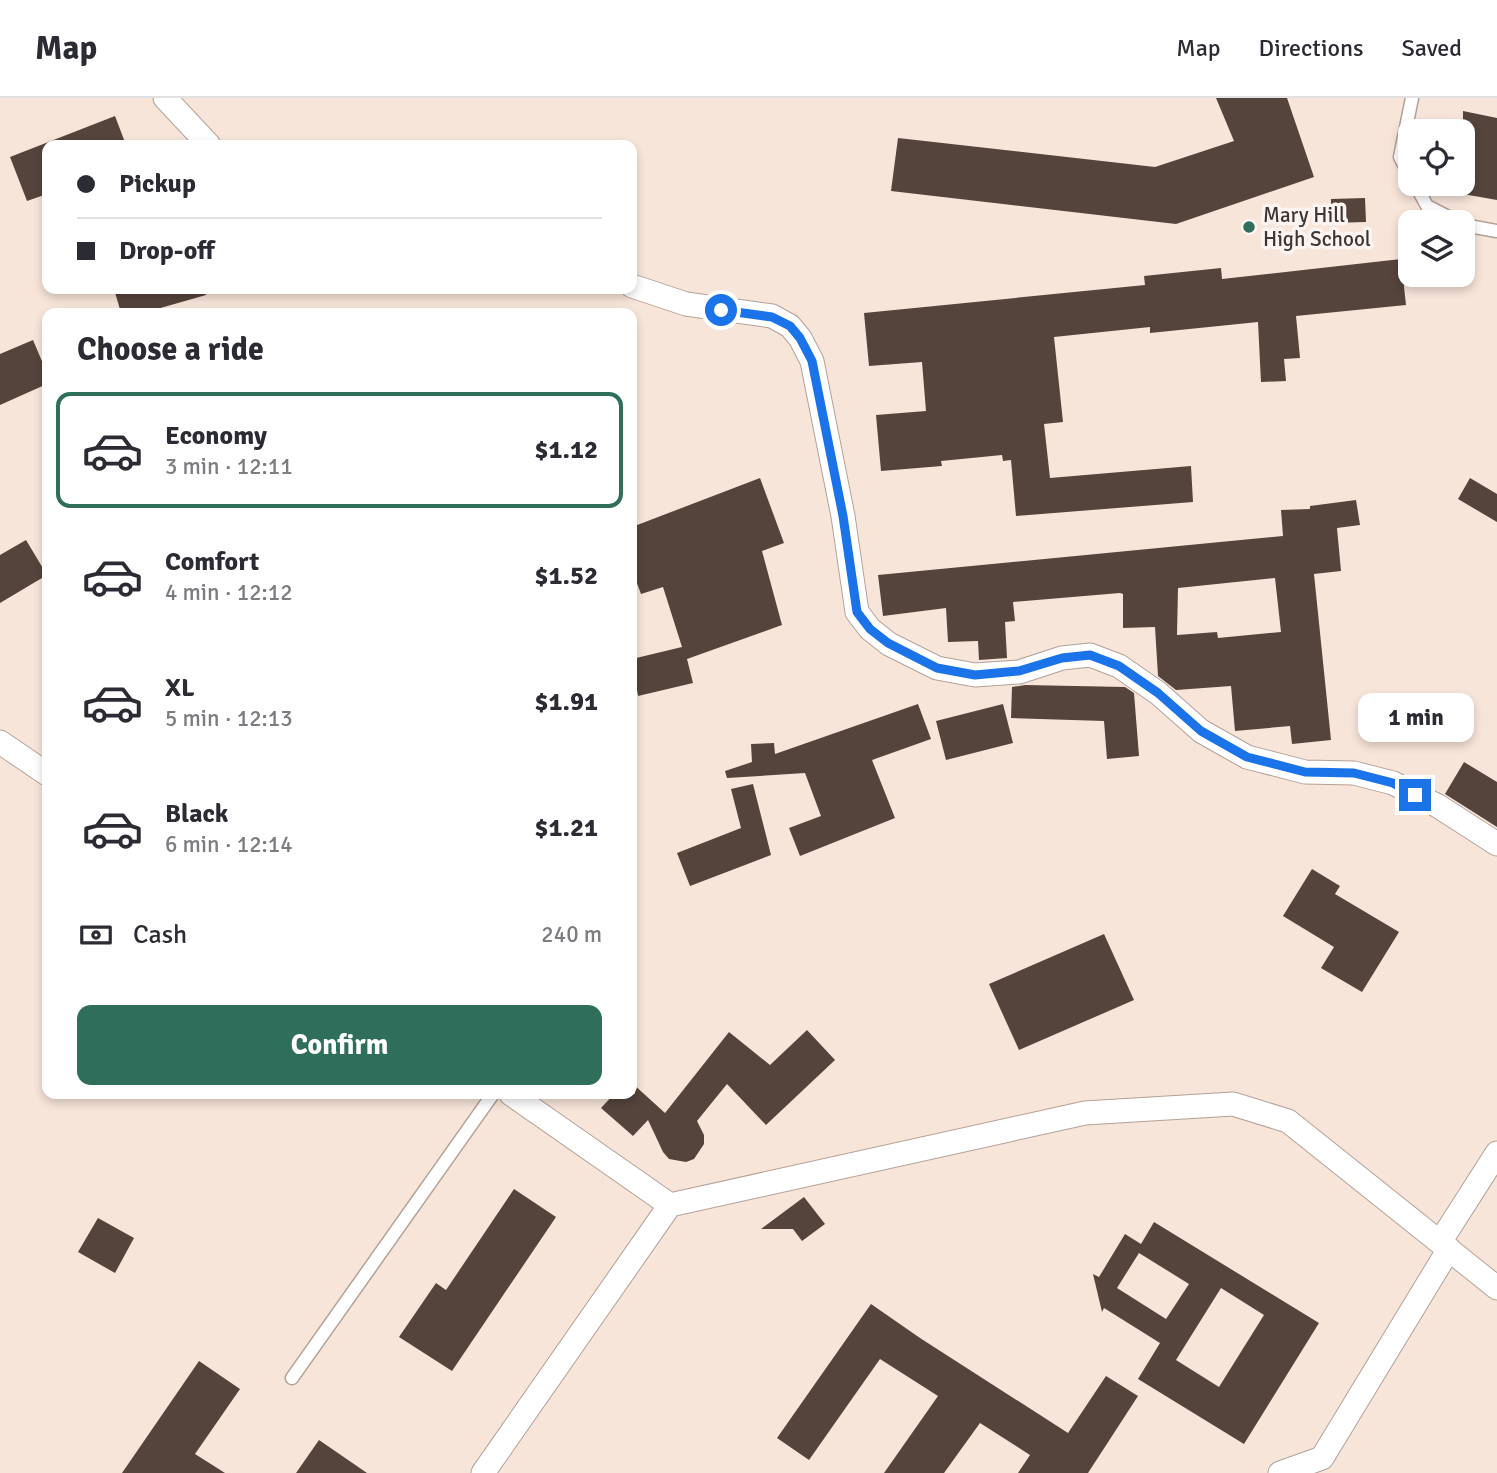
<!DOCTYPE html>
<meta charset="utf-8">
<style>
body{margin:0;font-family:Signika,sans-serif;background:#f2f2f3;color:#2b2b33;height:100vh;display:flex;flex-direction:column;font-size:26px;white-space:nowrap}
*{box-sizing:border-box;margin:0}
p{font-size:23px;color:#7c7c81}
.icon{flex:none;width:38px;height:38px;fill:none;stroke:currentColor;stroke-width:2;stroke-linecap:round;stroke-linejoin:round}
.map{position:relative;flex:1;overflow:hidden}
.side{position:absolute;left:42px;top:210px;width:595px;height:791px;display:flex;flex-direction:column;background:#fff;border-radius:14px;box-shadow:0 4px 10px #0003}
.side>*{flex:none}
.hud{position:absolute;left:42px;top:42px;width:595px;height:154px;border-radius:14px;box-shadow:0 4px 10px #0003;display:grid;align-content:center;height:154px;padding:0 35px;background:#fff}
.controls{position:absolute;left:1398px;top:21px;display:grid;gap:14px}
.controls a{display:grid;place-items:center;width:77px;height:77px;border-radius:14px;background:#fff;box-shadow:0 4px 10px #0003;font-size:35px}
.end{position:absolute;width:32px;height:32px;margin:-16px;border:9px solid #1a73e8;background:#fff;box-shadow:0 0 0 4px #fff}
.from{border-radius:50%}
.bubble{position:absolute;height:49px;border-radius:14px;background:#fff;box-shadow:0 4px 10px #0003;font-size:23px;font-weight:800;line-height:49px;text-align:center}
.hud b{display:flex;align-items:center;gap:24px;height:66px;font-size:26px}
.hud b+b{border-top:2px solid #e1e1e2}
.hud i{width:18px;height:18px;background:#2b2b33}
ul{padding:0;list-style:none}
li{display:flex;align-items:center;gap:21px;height:116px;margin:0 14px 10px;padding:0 21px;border:4px solid transparent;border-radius:14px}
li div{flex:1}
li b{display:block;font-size:26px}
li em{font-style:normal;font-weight:800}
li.current{border-color:#2e6e5b}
li>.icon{width:63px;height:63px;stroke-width:1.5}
h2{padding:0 35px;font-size:32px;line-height:84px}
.pay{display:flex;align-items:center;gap:18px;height:77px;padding:0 35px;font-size:26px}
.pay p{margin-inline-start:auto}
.primary-button{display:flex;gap:14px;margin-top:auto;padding:14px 35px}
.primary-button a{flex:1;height:80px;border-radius:14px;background:#2e6e5b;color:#fff;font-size:28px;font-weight:800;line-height:80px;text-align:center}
header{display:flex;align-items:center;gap:42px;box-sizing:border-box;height:98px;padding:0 35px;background:#fff;border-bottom:2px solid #e1e1e2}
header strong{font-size:33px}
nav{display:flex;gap:38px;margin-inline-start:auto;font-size:24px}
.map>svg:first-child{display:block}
</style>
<header>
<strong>Map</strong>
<nav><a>Map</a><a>Directions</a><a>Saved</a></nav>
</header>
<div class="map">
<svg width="1497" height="1375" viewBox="0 0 1497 1375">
<rect width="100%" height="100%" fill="#f8e5da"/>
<!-- building -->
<path fill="#54443c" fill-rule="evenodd" d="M1216,0h71l27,79 -138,47 -285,-33 7,-53 257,29 79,-26z
M1463,13l34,7v82l-34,-6z
M115,18l11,29h-79v49l-20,7 -17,-44z
M1365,100l1,24 -35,1v-24z
M1401,161l5,46 -110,11 4,42 -16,1 2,22 -25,1 -3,-60 -108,11v-6l-96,10 9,85 -19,2 6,54 141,-12 2,36 -177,14 -5,-56 -8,1 -1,-6 -61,6 1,5 -61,5 -5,-56 50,-4 -4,-49 -53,4 -5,-53 281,-28 -1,-9 77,-8 1,11z
M114,191h91l1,6 -63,18h-22z
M33,242l14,33v11l-47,21v-51z
M760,380l24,65 -22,8 20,74 -95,34 6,24 -55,13 -6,-37 50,-12 -19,-60 -22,7 -9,-24v-43z
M1470,380l27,16v28l-39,-23z
M1356,402l4,25 -23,3 4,43 -27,3 17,166 -39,4 -2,-18 -55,5 -4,-45 -55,4 -18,-14 -3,-49 -32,1v-34l-3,-1 -107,9 2,19 -10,1 2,36 -28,2 -1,-19 -30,1 -2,-34 -63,8 -5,-41 405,-39 -2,-26 29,-1v-3zM1275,480l6,54 -63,6 -1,-6 -40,3 1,-47z
M26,442l21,35 -47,28v-48z
M1025,587l100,2 9,6 5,63 -32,3 -3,-38 -93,-3 1,-31z
M918,606l13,35 -59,21 23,58 -95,38 -11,-28 32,-12 -16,-43 -78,5 -2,-7 27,-9 -1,-18 23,-1 1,11z
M1003,606l10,39 -67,17 -10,-39z
M1464,664l33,20v45l-52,-33z
M753,686l18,71 -81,31 -13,-33 64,-25 -10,-39z
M1312,771l28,17 -5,8 64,38 -37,60 -41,-24 13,-21 -51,-31z
M1104,836l30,66 -115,50 -30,-66z
M807,932l28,30 -69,65 -39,-41 -30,37 7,14v9l-10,15 -8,3 -17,-3 -6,-7 -15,-32 -15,16 -32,-28 13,-14h21l-3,-11 33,30 64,-81 41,33z
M514,1091l42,28 -104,154 -53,-34 37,-54 10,7z
M804,1099l21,27 -23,17 -9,-12h-32z
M98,1120l36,20 -19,35 -37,-21z
M1154,1124l165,101 -75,121 -106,-65 22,-36 -56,-35 -2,4 -9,-38 6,3 26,-43 16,10zM1139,1155l50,31 -23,35 -49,-31zM1221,1190l43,27 -45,72 -43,-27z
M871,1206l49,34 148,95 38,-57 32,20 -50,77h-70l12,-18 -50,-32 -36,50h-60l54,-77 -58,-37 -71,101 -32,-22z
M199,1263l41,28 -45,65 30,19h-103z
M319,1342l48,33h-71z"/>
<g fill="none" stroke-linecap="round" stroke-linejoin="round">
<!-- lane casing -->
<g stroke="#b3a197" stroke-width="15">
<path id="lane" d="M1410,78l-10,-19 12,-59
M1415,86l12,22 31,16
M1463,127l34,6
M292,1280l201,-284"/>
</g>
<!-- street casing -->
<g stroke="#b3a197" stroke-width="25">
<path id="street" d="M165,0l44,47
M632,188l54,18 86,12 18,10 10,12 12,23 31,155 14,96 13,17 19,15 48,24 38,7 44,-3 43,-14 28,-3 29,11 39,27 43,38 46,26 58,15 49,1 39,10 45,23 59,38
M0,644l47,32
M511,996l159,111 415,-92 148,-9 55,17 209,167
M1440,1144l57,-89
M483,1375l187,-268
M1280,1375l42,-15 127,-209"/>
</g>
<!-- lane -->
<use href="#lane" stroke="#fff" stroke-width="12"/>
<!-- street -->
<use href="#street" stroke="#fff" stroke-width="23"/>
</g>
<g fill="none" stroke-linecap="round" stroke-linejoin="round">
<!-- route -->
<path stroke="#1a73e8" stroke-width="9" d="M721,212l51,7 18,9 10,12 12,23 31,155 14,96 13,17 18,14 49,25 38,7 44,-4 43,-13 28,-3 29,11 39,27 43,38 46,26 58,15 49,1 39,10 22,12"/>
</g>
<!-- markers -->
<circle fill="#2e6e5b" stroke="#fcf4f0" stroke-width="2.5" cx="1249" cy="129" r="7"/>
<g text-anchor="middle" stroke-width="7" stroke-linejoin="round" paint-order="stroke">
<!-- poi labels -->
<g font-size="21" fill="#3e3632" stroke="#fcf4f0" text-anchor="start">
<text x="1263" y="124">Mary Hill<tspan x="1263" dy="24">High School</tspan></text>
</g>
</g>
</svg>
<div class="controls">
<a><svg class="icon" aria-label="locate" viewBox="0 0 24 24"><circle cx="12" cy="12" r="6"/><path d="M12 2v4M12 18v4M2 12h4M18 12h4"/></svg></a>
<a><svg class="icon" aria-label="layers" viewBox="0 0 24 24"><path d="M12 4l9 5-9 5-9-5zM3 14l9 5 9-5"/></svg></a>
</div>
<i class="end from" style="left:721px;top:212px"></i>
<i class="end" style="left:1415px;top:697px"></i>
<div class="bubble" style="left:1358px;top:595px;width:116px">1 min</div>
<div class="hud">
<b><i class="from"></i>Pickup</b>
<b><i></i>Drop-off</b>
</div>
<section class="side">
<h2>Choose a ride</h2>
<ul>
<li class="current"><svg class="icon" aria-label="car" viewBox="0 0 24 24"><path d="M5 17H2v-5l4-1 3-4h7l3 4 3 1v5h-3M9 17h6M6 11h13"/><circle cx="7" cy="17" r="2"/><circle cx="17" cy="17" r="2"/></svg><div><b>Economy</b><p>3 min · 12:11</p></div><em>$1.12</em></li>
<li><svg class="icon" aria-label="car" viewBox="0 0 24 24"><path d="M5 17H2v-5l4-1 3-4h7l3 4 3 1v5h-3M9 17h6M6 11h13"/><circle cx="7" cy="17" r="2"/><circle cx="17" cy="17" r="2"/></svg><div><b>Comfort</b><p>4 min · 12:12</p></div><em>$1.52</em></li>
<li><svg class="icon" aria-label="car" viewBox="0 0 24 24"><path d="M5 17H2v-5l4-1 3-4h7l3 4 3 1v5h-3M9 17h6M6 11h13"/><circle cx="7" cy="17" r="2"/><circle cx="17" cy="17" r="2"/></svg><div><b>XL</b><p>5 min · 12:13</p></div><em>$1.91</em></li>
<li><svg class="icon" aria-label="car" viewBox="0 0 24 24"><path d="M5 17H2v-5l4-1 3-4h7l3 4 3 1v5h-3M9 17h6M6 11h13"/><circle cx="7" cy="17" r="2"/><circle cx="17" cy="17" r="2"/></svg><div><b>Black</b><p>6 min · 12:14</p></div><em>$1.21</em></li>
</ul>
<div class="pay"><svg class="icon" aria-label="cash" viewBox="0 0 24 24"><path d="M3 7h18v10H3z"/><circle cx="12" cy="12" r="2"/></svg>Cash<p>240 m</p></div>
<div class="primary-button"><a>Confirm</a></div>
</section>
</div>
